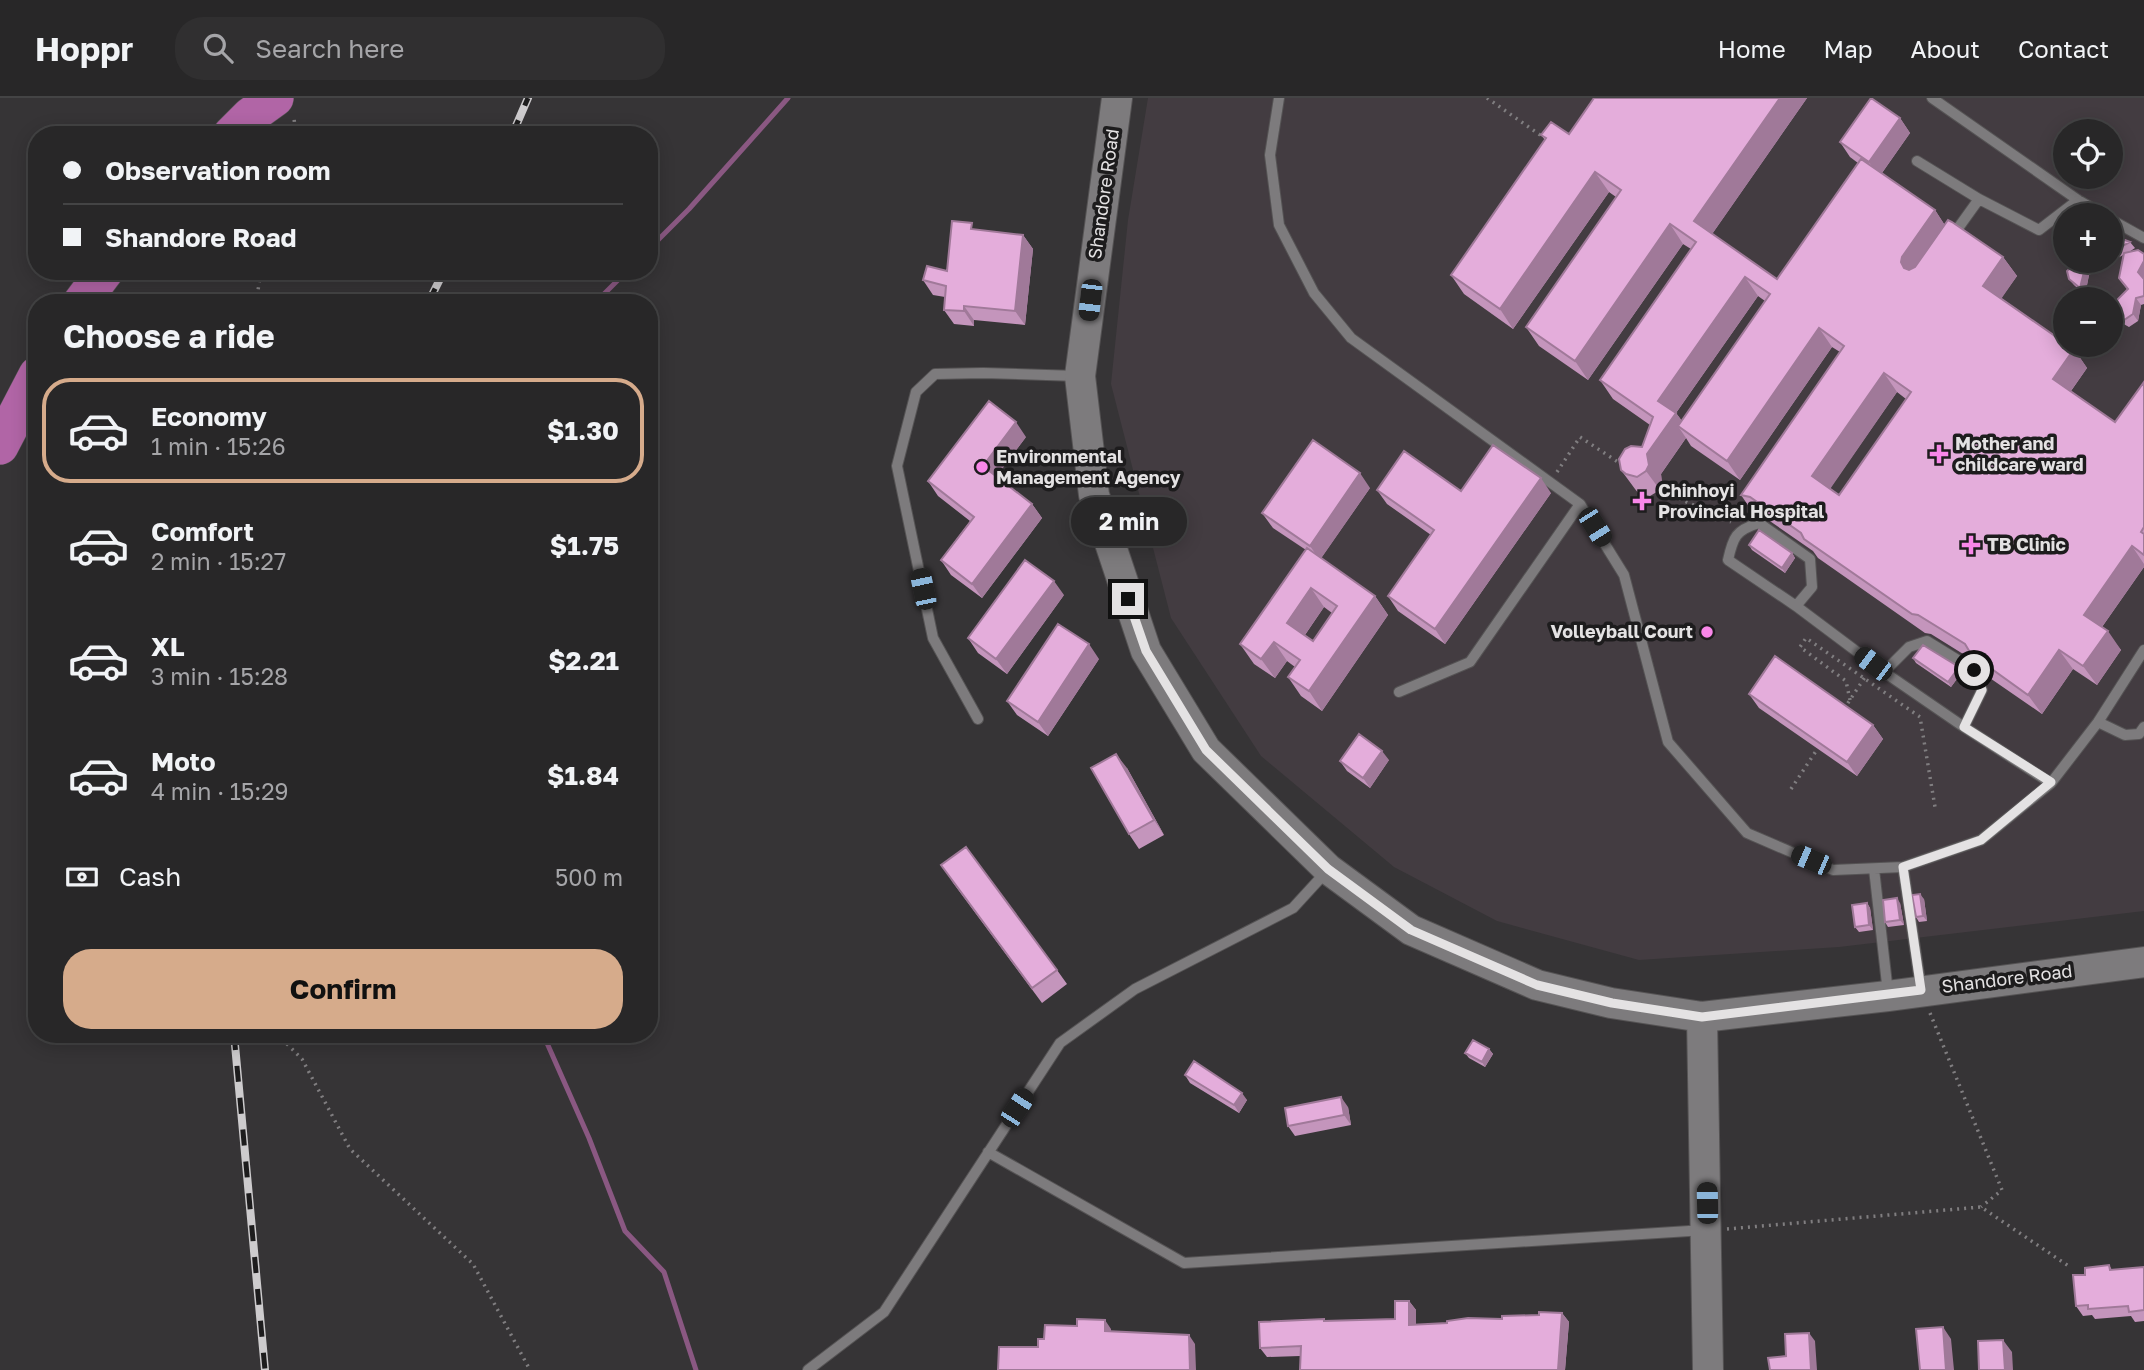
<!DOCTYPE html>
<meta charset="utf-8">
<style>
body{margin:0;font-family:"Golos Text",sans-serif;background:#302f30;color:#f1f3f6;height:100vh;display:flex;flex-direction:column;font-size:26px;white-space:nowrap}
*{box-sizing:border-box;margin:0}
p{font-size:23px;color:#a5a5a8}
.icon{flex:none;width:38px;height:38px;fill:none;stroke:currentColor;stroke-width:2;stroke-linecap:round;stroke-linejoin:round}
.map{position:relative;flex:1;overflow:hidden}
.panel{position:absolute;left:28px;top:196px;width:630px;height:749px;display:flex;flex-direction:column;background:#282728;border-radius:28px;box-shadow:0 4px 18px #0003,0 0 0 2px #444445}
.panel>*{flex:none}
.top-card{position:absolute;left:28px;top:28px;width:630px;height:154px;border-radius:28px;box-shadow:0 4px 18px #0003,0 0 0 2px #444445;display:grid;align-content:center;height:154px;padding:0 35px;background:#282728}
.buttons{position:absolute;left:2053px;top:21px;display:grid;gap:14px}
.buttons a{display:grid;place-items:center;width:70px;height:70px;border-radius:50%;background:#282728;box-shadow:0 4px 18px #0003,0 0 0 2px #444445;font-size:35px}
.end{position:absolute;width:32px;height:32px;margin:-16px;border:9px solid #e4e2e3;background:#111;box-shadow:0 0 0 4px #111}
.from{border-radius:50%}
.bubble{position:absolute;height:49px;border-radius:24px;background:#282728;box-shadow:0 4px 18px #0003,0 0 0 2px #444445;font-size:23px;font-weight:700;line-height:49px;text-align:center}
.car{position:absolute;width:21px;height:42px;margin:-21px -10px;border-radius:9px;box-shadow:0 0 5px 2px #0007;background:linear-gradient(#222 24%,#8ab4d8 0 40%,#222 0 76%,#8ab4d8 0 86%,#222 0)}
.top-card b{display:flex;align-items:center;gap:24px;height:66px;font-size:26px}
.top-card b+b{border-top:2px solid #444445}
.top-card i{width:18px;height:18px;background:#f1f3f6}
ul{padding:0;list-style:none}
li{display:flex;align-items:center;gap:21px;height:105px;margin:0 14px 10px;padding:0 21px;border:4px solid transparent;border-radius:28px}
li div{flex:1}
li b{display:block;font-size:26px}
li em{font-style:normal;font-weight:700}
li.on{border-color:#d6ab8b}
li>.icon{width:63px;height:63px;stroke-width:1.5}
h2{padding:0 35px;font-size:32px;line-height:84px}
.pay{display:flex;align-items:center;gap:18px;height:77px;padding:0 35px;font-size:26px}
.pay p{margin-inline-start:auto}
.primary-button{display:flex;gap:14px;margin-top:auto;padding:14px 35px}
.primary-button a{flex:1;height:80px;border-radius:28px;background:#d6ab8b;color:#111;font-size:28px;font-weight:700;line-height:80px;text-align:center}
header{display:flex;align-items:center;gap:42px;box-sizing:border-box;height:98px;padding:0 35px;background:#282728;border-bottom:2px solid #444445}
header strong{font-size:33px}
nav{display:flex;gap:38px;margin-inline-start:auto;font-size:24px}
.search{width:490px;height:63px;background:#302f30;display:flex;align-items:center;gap:18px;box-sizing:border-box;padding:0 24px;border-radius:28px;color:#a5a5a8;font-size:26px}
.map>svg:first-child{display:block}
</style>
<header>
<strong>Hoppr</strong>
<div class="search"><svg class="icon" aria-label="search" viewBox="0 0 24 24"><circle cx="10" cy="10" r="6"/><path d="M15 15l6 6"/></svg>Search here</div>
<nav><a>Home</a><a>Map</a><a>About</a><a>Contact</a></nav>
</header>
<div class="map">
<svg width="2144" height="1272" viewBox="0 0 2144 1272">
<rect width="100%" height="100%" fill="#363436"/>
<!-- built -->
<path fill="#433c41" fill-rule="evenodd" d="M1148,0h996v813l-305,36 -200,13 -142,-39 -103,-54 -133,-111 -90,-138 -60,-234 17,-164zM2065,33h45v46h-45zM2065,117h45v46h-45zM2065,201h45v46h-45z"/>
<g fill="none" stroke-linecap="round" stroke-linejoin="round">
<!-- stream -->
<path stroke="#8a5882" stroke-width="5" d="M649,151l40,-40 99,-111
M595,205l32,-32
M543,936l46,104 36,93 39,41 32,98"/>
<!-- lane casing -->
<g stroke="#555354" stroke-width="12">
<path id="lane" d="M1279,0l-9,57 9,70 35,68 37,45 229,166 44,71 44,167 79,91 86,37 70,-3 78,-27 70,-57 47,-61 46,-72
M1932,0l146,102 26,15
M1917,63l62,38 60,31 39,-30
M2110,121l34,19
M1951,140l28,-39
M1796,508l16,-19 -2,-28 -51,-36c-23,7 -26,14 -31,37l68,46 88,66 80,55 87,56
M1884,574l25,-25 18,-6 47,29 8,20 -18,37
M1399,594l71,-30 110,-158
M978,621l-45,-81 -36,-172 19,-74 19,-18 48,-1 94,3
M2098,624l27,13 14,-1 5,-7
M1903,769l18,122
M1874,771l14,124
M988,1054l196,111 521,-33
M808,1272l76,-58 176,-269 75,-54 158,-81 33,-36"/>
</g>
<!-- secondary casing -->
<g stroke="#555354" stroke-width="32">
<path id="secondary" d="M1117,0l-37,278 14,119 52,156 60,99 122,119 83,61 126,55 74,18 91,14 186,-21 256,-34
M1702,919l6,353"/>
</g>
<!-- highway casing -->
<g stroke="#555354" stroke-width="38">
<path id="highway" d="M231,37l19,-19 25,-18
M81,205l24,-32
M0,348l37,-71"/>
</g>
<!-- path -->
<path stroke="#807e80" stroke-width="3.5" stroke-dasharray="2 5" stroke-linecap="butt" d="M1487,0l56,39
M292,37l3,-5 -1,-13
M256,205l5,-32
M1557,374l23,-35 44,29
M1660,392l71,32
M1850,602l-4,-19 -46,-34 6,-9 114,79 15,90
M1844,611l21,-32
M1791,691l27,-41
M1930,915l72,177 -21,17
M277,936l25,25 48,90 123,115 57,106
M1727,1131l254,-22 89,60"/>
<!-- lane -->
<use href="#lane" stroke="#7d7b7d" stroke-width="10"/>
<!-- secondary -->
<use href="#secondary" stroke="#7d7b7d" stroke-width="30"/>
<!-- highway -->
<use href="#highway" stroke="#b165a6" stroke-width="37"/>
<!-- rail casing -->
<g stroke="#cdcbcd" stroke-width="8">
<path id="rail" d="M512,37l16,-37
M428,205l16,-32
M234,936l31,336"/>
</g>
<!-- rail -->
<use href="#rail" stroke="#1d1c1d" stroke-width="5" stroke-dasharray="16" stroke-linecap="butt"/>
</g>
<!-- wall -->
<path fill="#c495bc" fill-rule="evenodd" d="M1594,0h213l-95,136 65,45 81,-116 -8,-6 -10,-15 60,-24 10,15 -28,40 53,37 9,14 59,33 14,19 -16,22 73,51 13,19 -16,23 44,31 29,-40v185l-42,60 19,23 -24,35 -24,-16 -31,45 -58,-40 -8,-12 -45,-28 -6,-1 -107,-75 -5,-7 -49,-34 -10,-3 -13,-19 99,-143 -8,-5 -92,133 -49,-34 -5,-8 -25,36 1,10 -2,6 -10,6 -11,-2 -4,-5 -14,-19 21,-23 8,-22 -37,-26 -13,-19 91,-131 -8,-5 -95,136 -49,-34 -13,-19 90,-130 -7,-5 -96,137 -49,-35 -13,-19 94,-135 -4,-5 28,-1zM1758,198l7,5 -83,120 -6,-8zM1897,294l9,7 -67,96 -9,-7z
M977,132l46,5 10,14 -8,76 -51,-5v6l-20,-2 -10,-14 1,-13 -12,-2 -10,-15 24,-9z
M2110,138l20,6 5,6 -6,4 15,25v27l-3,1 -3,16 -9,6 -9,-5 -5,-7 12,-26 -8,-11 4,-23 -34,20 -4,20 -11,-10 -5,-6 9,-18h32z
M1026,339l-30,40 36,27 10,14 -60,80 -31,-23 -10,-15 29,-39 -32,-25 -10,-15z
M1370,390l-49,70 54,38 13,19 -66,96 -21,-15 -13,-19 7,-10 -8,-6 -12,17 -21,-14 -14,-20 66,-94 -33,-22 -11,-15zM1324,509l8,6 -19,28 -8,-6z
M1377,392l84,1 90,2 -106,151 -47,-33 -10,-15 43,-61 -44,-31z
M1749,447l43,8 3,5 -10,15 -33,-23z
M1064,497l-57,79 -29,-21 -10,-15z
M1913,560l46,9 3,5 -11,15 -35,-24z
M1099,561l-51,77 -31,-21 -10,-14z
M1749,596l124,31 10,14 -26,37 -98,-68z
M1389,662l-19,28 -23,-17 -7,-10z
M1127,670l37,67 -25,14 -10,-15z
M951,782l106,90 10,14 -25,19z
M1924,801l3,22 -8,1 -3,-5z
M1867,805l3,5 3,22 -14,2 -4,-5z
M1900,805l4,22 -16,2 -3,-5z
M1489,951l4,5 -8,13 -16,-9 -4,-5z
M1185,977l62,25 -8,13 -49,-30z
M1348,1009l3,18 -56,11 -7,-10z
M2109,1167l3,5 32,-3v54l-9,1 -4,-6 -36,3 -3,-4 -9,1 -7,-10 9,-31z
M1409,1203l7,9v15l86,-6 60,-6 7,9 -4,48h-265v-14l-33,1 -7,-9 66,-27 69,-2z"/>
<!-- shaded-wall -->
<path fill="#a07999" d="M1780,0h27l-99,142 -14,-19z
M1900,20l10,15 -31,44 -10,-15z
M1595,74l14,20 -96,137 -13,-20z
M1935,112l13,20 -32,46 -12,-8 -3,-6 1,-5z
M1670,126l13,20 -95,136 -13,-19z
M1023,137l10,14 -8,76 -10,-14z
M2003,159l14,19 -20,29 -14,-19z
M2144,163v16l-1,2 -5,-7z
M2085,170l4,7 -4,20 -5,-7z
M1745,179l13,19 -87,124 -13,-19z
M2136,200l5,7 -3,16 -5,-7z
M964,208l10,14v6l-10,-15z
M1819,230l13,19 -92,133 -13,-19z
M2074,251l13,19 -21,30 -13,-19z
M1884,275l13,19 -71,103 -14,-19z
M1676,315l14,19 -12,-6 8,12 -25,36 1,10 -2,6 -14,-19 1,-17z
M1016,324l10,15 -33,44 -10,-15z
M1360,375l10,15 -50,72 -10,-14z
M1541,380l10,15 -106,151 -10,-15z
M1032,406l10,14 -60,80 -10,-14z
M2132,448l12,18v3l-47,67 -13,-19z
M1792,455l3,5 -10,15 -3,-5z
M1054,483l10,14 -57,79 -11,-15z
M1311,490l13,19 -24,35 -13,-19z
M1375,498l13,19 -66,96 -13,-20z
M2108,533l13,19 -24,35 -14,-19z
M1274,544l13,19 -12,17 -14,-19z
M1089,546l10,15 -51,77 -10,-14z
M2059,552l14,19 -31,45 -14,-19z
M1959,569l3,5 -11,15 -3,-5z
M1873,627l10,14 -26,37 -10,-14z
M1382,653l7,9 -19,28 -7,-10z
M1116,656l11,14 37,67 -10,-15z
M1920,796l4,5 3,22 -4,-5z
M1897,800l3,5 4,22 -4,-5z
M1867,805l3,5 3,22 -4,-5z
M1489,951l4,5 -8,13 -3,-5z
M1242,995l5,7 -8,13 -5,-8z
M1341,999l7,10 3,18 -7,-10z
M1409,1203l7,9v24l-7,-9z
M1562,1215l7,9 -4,48h-7z
M1105,1222l6,9v11l-6,-9z
M1943,1229l8,12 3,31h-8z
M1809,1235l6,8 2,29h-6z
M1189,1237l6,9 1,26h-6z
M2003,1242l9,12 1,18h-8z"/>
<!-- building -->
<path fill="#e4addb" stroke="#a07999" stroke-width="2" fill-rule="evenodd" d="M1594,0h186l-86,123 83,58 84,-120 74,51 -33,47 -1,5 3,6 5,2 6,-3 33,-47 4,2 51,35 -20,29 82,57v2h3l6,4 -21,30 62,43 29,-40v145l-3,5 3,2v21l-12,-9 -48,69 24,16 -25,35 -24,-16 -31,45 -57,-41 -6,-10 -47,-29 -6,-1 -108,-75 -3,-6 -51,-36 -9,-2 103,-149 -25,-18 -92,133 -49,-35 92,-132 -25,-17 -87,124 18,12 -29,41 2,11 -3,6 -9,6 -11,-3 -5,-4 -2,-11 6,-10 6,-3 11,1 11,-30 -53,-37 96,-138 -26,-18 -95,137 -49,-34 95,-137 -26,-18 -95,137 -49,-34 95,-137 -5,-3 10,-13 18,12zM1884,275l27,19 -72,103 -27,-19z
M1871,0l29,20 -31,44 -29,-20z
M952,123l20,2 -1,6 52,6 -8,76 -51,-5v5l-20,-1 2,-24 -23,-6 4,-14 20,5z
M2112,137l18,7 -20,11v-17z
M2138,152l6,4v7l-6,11 6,7v17l-8,2 -3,16 -9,6 -9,-5 -2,-11 15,-15 -9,-11 5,-25z
M2078,163h20l-13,7 -5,20 -11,-9 -2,-8z
M989,303l27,21 -33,44 49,38 -60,80 -31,-24 33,-43 -46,-36z
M1313,342l47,33 -50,73 -48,-33z
M1493,347l48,33 -106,151 -47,-33 46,-66 -57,-40 27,-39 57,40z
M1759,432l33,23 -10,15 -33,-23z
M1307,450l68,48 -66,95 -21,-14 12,-17 -26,-18 -13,17 -21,-15zM1311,490l26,18 -24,35 -26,-18z
M1025,462l29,21 -58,78 -28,-21z
M1058,526l31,20 -51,78 -31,-21z
M1923,547l36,22 -11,15 -35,-24z
M1775,558l98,69 -26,37 -98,-68z
M1359,636l23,17 -19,27 -23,-17z
M1116,656l38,66 -25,14 -38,-66z
M966,749l91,123 -25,18 -91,-123z
M1920,796l3,22 -7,1 -4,-22z
M1897,800l3,22 -15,2 -2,-22z
M1867,805l2,22 -14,2 -3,-22z
M1473,942l16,9 -7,13 -17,-9z
M1194,963l48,32 -8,12 -49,-30z
M1341,999l3,18 -56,11 -3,-18z
M2109,1167l1,5 34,-3v43l-15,2 -1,-6 -40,3v-4l-12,1 -3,-31h12v-7z
M1395,1203h14v24l38,-2v-2l21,-3 34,1v-3l37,-1v-3l23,1 -4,57h-258l1,-24 -41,2 -1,-26 65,-3v2l71,-2z
M1077,1221l28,1v11l84,4 1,35h-192l1,-23h39v-8h6l1,-14 32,1z
M1943,1229l3,43h-26l-4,-41z
M1809,1235l2,37h-41l-2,-12 18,-2 -1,-22z
M2003,1242l2,30h-26l-1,-29z"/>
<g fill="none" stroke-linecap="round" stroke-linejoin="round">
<!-- route -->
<path stroke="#e4e2e3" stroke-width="9" d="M1128,501l18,52 60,99 122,119 83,61 126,55 75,18 90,14 219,-27 -18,-123 78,-27 70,-58 -87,-55 18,-37 -8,-20"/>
</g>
<!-- markers -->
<g fill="#f987e9" stroke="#1d1c1d" stroke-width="2.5">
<path d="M1935.5 345.5h7v7h7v7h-7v7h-7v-7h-7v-7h7z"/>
<circle cx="982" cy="369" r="7"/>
<path d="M1638.5 392.5h7v7h7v7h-7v7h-7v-7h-7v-7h7z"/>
<path d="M1967.5 436.5h7v7h7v7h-7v7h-7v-7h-7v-7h7z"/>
<circle cx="1707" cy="534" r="7"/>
</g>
<g text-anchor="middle" stroke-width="7" stroke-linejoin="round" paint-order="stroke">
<!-- street labels -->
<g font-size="18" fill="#e4e2e3" stroke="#1d1c1d">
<text transform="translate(1104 96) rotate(-82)" y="6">Shandore Road</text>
<text transform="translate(2007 881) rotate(-7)" y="6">Shandore Road</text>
</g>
<!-- poi labels -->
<g font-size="18" font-weight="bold" fill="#e4e2e3" stroke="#1d1c1d" text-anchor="start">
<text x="1955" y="352">Mother and<tspan x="1955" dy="21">childcare ward</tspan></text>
<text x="996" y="365">Environmental<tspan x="996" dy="21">Management Agency</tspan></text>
<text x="1658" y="399">Chinhoyi<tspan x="1658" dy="21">Provincial Hospital</tspan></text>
<text x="1987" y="453">TB Clinic</text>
<text x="1693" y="540" text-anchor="end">Volleyball Court</text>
</g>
</g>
</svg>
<div class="buttons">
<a><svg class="icon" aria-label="locate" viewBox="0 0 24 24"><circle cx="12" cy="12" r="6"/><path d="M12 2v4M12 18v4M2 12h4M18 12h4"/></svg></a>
<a>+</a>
<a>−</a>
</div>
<i class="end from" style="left:1974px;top:572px"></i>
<i class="end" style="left:1128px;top:501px"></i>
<div class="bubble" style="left:1071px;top:399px;width:116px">2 min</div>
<i class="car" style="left:1090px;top:202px;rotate:187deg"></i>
<i class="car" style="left:1595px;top:429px;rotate:148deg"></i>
<i class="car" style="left:923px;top:491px;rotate:348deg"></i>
<i class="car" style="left:1873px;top:566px;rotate:307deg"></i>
<i class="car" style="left:1811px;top:762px;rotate:293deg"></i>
<i class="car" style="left:1017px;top:1010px;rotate:33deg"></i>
<i class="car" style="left:1707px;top:1105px;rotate:359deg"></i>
<div class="top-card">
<b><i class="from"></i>Observation room</b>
<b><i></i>Shandore Road</b>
</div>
<section class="panel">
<h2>Choose a ride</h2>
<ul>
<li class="on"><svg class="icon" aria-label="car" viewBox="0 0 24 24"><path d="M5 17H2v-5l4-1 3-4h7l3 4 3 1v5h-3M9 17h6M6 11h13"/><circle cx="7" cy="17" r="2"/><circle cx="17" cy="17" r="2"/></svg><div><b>Economy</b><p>1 min · 15:26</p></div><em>$1.30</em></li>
<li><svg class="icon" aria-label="car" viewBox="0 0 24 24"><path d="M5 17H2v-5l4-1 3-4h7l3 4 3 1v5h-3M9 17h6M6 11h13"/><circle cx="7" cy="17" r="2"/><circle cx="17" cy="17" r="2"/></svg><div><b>Comfort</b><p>2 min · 15:27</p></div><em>$1.75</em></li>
<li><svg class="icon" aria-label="car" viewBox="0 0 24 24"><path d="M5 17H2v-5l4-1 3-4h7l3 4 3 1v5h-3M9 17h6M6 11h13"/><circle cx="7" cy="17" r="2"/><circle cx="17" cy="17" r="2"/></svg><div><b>XL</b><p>3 min · 15:28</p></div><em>$2.21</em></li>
<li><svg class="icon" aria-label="car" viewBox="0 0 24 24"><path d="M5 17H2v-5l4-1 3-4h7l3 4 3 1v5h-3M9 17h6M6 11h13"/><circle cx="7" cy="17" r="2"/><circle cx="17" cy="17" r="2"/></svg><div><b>Moto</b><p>4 min · 15:29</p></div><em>$1.84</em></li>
</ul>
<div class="pay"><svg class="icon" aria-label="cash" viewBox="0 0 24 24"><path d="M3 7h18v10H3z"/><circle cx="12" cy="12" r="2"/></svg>Cash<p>500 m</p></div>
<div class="primary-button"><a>Confirm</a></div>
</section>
</div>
